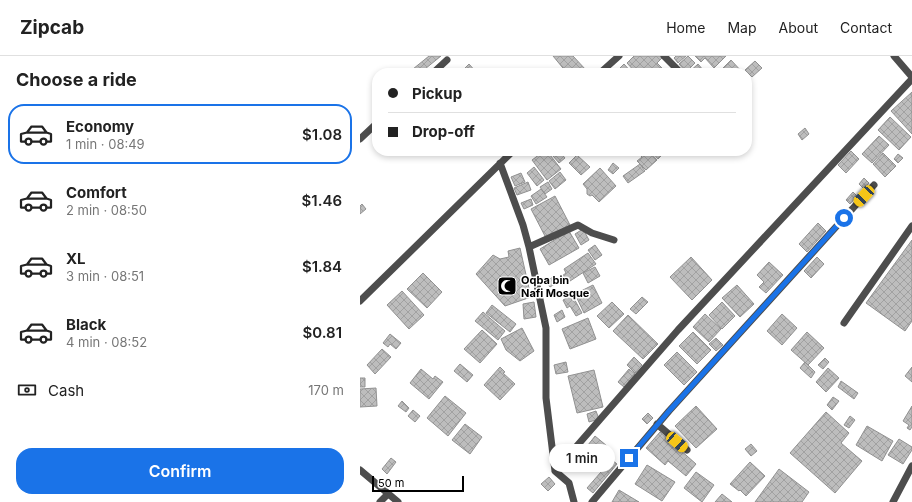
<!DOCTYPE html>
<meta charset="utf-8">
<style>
body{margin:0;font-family:Inter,sans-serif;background:#f2f2f2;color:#222;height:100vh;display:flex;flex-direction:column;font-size:15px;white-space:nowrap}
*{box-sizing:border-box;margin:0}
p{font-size:13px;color:#767676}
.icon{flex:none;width:22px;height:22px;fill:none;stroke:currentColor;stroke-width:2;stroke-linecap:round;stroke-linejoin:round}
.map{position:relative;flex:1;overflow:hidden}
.details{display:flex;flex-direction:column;background:#fff;width:360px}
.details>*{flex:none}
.guide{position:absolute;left:12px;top:12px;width:380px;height:88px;border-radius:16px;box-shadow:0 2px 6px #0003;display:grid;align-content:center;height:88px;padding:0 16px;background:#fff}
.scale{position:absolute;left:12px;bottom:10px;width:92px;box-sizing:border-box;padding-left:4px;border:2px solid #000;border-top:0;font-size:11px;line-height:14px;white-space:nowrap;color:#000;-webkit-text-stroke:3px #fff;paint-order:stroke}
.end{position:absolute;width:18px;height:18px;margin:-9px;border:5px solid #1a73e8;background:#fff;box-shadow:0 0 0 2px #fff}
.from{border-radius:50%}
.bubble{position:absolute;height:28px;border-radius:14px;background:#fff;box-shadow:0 2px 6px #0003;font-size:13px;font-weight:600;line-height:28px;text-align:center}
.car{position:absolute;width:12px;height:24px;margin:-12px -6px;border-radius:5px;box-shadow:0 0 3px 1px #0007;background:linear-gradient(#f5c518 24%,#345 0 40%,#f5c518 0 76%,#345 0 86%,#f5c518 0)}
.guide b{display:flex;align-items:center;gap:14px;height:38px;font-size:15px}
.guide b+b{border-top:1px solid #e0e0e0}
.guide i{width:10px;height:10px;background:#222}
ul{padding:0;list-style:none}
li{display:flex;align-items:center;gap:12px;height:60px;margin:0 8px 6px;padding:0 8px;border:2px solid transparent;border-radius:16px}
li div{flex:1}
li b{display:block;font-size:15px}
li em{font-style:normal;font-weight:600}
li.selected{border-color:#1a73e8}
li>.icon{width:36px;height:36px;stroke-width:1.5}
h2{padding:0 16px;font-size:18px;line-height:48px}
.pay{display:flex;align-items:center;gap:10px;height:44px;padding:0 16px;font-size:15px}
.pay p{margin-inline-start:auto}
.cta{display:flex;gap:8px;margin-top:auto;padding:8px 16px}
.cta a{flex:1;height:46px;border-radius:16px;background:#1a73e8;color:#fff;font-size:16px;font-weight:600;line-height:46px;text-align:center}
header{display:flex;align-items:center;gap:24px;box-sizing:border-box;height:56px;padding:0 20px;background:#fff;border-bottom:1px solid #e0e0e0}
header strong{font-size:19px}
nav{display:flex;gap:22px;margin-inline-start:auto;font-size:14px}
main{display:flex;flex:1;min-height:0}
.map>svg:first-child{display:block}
</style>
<header>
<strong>Zipcab</strong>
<nav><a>Home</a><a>Map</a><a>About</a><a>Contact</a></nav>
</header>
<main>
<section class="details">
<h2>Choose a ride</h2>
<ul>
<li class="selected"><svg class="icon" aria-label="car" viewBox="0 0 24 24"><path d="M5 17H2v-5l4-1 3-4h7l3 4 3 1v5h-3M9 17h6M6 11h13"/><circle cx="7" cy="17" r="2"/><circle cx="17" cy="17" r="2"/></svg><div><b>Economy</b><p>1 min · 08:49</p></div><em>$1.08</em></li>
<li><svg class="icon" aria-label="car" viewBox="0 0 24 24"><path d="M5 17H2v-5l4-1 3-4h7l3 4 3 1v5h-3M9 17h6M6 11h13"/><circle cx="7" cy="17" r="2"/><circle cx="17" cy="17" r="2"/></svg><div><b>Comfort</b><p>2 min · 08:50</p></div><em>$1.46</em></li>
<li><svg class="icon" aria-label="car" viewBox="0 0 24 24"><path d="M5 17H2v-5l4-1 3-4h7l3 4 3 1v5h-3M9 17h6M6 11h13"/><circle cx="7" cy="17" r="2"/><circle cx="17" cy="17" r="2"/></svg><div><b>XL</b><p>3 min · 08:51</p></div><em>$1.84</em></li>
<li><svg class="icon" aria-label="car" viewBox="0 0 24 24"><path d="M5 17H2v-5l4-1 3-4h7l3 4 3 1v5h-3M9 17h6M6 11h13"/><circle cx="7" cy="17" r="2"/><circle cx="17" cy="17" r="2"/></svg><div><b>Black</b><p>4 min · 08:52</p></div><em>$0.81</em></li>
</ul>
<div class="pay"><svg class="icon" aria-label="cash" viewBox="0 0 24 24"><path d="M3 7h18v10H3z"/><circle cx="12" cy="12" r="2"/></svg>Cash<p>170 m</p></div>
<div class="cta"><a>Confirm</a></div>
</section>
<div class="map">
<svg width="552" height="446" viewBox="0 0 552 446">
<defs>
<pattern id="building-cross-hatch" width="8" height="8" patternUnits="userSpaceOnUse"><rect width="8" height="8" fill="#bdbdbd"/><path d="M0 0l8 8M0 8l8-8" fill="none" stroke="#a1a1a1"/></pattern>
</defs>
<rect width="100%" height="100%" fill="#fff"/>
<!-- building -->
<path fill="url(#building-cross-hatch)" stroke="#919191" d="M69,0h12l-21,17h-4l-3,-4z
M193,0h20l13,14 -3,3h-16z
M274,0h28l1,1 -6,6 10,10h-31l-9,-10z
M316,0h10l-8,7 -4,-5z
M328,0l7,7 -9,9 -7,-8z
M335,0h31l-12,12 -9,-10 -4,4z
M371,4l12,13h-22l1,-1 -2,-1z
M395,5l7,7 -10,9 -7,-7z
M109,8l8,9h-17z
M264,8l8,9h-13l-2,-2z
M338,8l6,7 -2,2h-14z
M552,36v42l-21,-23z
M530,61l21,20 -12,13 -21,-20z
M445,72l4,6 -7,6 -4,-6z
M519,80l10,9 -17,18 -10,-9z
M184,95h3l14,18 -14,11 -15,-20z
M199,95l6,7 -6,5 -6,-7z
M206,95h8l-4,4z
M252,95h9l-5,5z
M283,95h6l8,9 -11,10 -9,-9 5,-4 -3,-3z
M291,95h15l-8,8z
M491,95l8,8 -13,14 -8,-8z
M523,97l13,13 -11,11 -12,-13z
M538,98l5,4 -5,5 -4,-4z
M217,99l13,12 -9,8 -12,-12z
M253,107l6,5 -6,6 -5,-4z
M280,108l5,7 -17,12 -5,-7z
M174,111l10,13 -7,6 -10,-13z
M240,112l16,18 -17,16 -7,-7 -2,1 -3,-2v-5l-4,-5z
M200,116l6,8 -11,9 -6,-8z
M161,117l4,9 -10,4 -4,-9z
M504,122l5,5 -5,6 -5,-5z
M168,126l3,8 -14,5 -3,-7z
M188,126l4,7 -7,5 -5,-7z
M181,133l6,8 -11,7 -5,-8z
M493,136l4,4 -7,8 -4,-4z
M195,140l15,29 -24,13 -15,-29z
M171,143l2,6 -9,4 -3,-6z
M2,148l4,5 -6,5v-8z
M458,167l8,8 -19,21 -8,-8z
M223,173l6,11 -8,5 -6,-11z
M209,175l10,17 -30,17 -9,-16z
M552,184v81l-7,10 -39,-28z
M235,189l7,10 -7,5 -7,-10z
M160,192l11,49 -26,9 -29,-32 17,-19 7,4 9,-2 -1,-6z
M228,197l8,11 -29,19 -5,-7 4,-3 -2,-4z
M331,201l21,23 -20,20 -22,-23z
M457,201l7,7 -13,14 -7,-7z
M409,206l14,13 -17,18 -7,-6 5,-5 -7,-7z
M235,211l5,9 -12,7 -5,-10z
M63,217l19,19 -15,16 -20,-19z
M195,220l3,6 -8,5 -4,-6z
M233,229l9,18 -18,10 -9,-19z
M377,229l17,19 -14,13 -18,-19z
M42,235l22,24 -15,14 -22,-24z
M212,239l10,18 -6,3 -6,-10 -3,2 -4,-8z
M282,241l6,5 -12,12 -6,-5z
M174,246l2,15 -12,2 -1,-15z
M252,246l12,12 -15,14 -12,-12z
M362,246l13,14 -13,13 -13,-14z
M132,249l24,19 -6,8 -24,-19z
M202,254l3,7 -8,5 -3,-7z
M123,256l22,19 -7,9 -23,-19z
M345,258l16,15 -12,13 -16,-15z
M422,258l15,14 -15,17 -15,-14z
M268,259l30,29 -15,15 -30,-28z
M228,262l8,21 -26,10 -8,-20z
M162,272l12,23 -14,10 -14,-11 -5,-11z
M122,274l15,14 -17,19 -16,-14z
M333,276l18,18 -14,14 -18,-18z
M447,276l17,16 -16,17 -17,-15z
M30,278l11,9 -5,6 -6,-5 -2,3 -5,-4z
M356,282l7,7 -7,6 -7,-7z
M22,293l9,8 -16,17 -8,-9z
M317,296l20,20 -13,13 -20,-20z
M274,301l8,8 -7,8 -8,-8z
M465,302l4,4 -6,7 -5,-4z
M206,306l2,10 -12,2 -2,-9z
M445,306l10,10 -4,6 -11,-10z
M100,308l13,11 -6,7 -13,-11z
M140,311l5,5 -2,1 12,11 -15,16 -16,-15z
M552,311v15l-7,-6z
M468,312l11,10 -13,14 -10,-10z
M61,313l12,10 2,-3 8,6 -14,17 -19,-16z
M269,313l6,5 -11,13 -6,-5z
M234,314l9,37 -26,6 -9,-37z
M0,322h5v9h-5z
M481,325l17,12 -4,6 -16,-12z
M16,332l1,18 -17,1v-18z
M85,340l21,17 -18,23 -21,-18z
M473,341l6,4 -7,9 -5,-5z
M42,345l7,7 -3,4 -8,-6z
M336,350l21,23 -21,19 -21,-22z
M552,350v21l-2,3 -3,-2 2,-3 -6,-4z
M53,354l7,6 -5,6 -7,-6z
M236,355l3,8 -10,3 -2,-8z
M466,356l23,21 -8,10 21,18 -27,32 -45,-40z
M288,357l5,5 -6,6 -5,-5z
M490,360l5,4 -6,8 -5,-3z
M105,368l17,13 -12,17 -18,-14z
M507,370l26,15 -11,20 -26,-16z
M300,376l36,32 -10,12 -18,-15 -3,4 -19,-17z
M235,380l12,10 -10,12 -3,-3 -5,5 -8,-6z
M539,383l13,8v3l-9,14 -15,-9z
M391,388l6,7 -6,5 -6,-7z
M249,401l8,7 -24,29 -6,-5 14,-16 -3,-3z
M31,402l5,4 -9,12 -5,-5z
M390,406l15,14 -19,20 -6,-6 -1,1 -9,-7z
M287,409l28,17 -13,19 -27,-17z
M419,413l30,23 -7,10h-47z
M336,416l18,13 -12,17 -18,-14z
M189,421l6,7 -7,7 -7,-7z
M259,434l20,12h-27z
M362,438l10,8h-17z"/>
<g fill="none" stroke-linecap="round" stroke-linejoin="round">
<!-- minor -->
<path stroke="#4d4d4d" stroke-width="7" d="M304,0l17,17
M534,0l18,21
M73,17l14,-13
M240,17l19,-17
M0,83l17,-16
M140,107l23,62 6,22 17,81v70l9,73 14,12 5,19
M169,191l49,-22 14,8 22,7
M0,245l153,-150
M484,267l68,-97
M297,368l30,26
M0,414l38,32
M195,415l123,-141 234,-251
M20,446l8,-8
M232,446l77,-91 205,-226
M533,446l19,-36"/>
</g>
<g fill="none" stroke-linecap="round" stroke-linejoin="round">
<!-- route -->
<path stroke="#1a73e8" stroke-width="5" d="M269,402l40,-47 175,-193"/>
</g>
<!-- icons -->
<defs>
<g id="mosque-square" transform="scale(1)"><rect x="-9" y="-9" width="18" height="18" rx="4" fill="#000" stroke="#fff"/><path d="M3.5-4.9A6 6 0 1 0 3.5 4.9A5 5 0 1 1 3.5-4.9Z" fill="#fff"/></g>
</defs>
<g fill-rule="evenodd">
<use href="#mosque-square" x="147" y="230"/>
</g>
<g text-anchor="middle" stroke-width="3" stroke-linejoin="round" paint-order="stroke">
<!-- poi labels -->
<g font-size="11" font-weight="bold" fill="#000" stroke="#fff" text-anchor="start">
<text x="161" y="228">Oqba bin<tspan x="161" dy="13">Nafi Mosque</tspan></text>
</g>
</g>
</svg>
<div class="scale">50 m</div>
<i class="end from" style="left:484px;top:162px"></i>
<i class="end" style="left:269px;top:402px"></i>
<div class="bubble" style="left:189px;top:388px;width:66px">1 min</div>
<i class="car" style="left:504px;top:140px;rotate:223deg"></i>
<i class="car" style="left:317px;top:386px;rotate:131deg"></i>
<div class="guide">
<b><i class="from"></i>Pickup</b>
<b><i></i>Drop-off</b>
</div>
</div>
</main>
